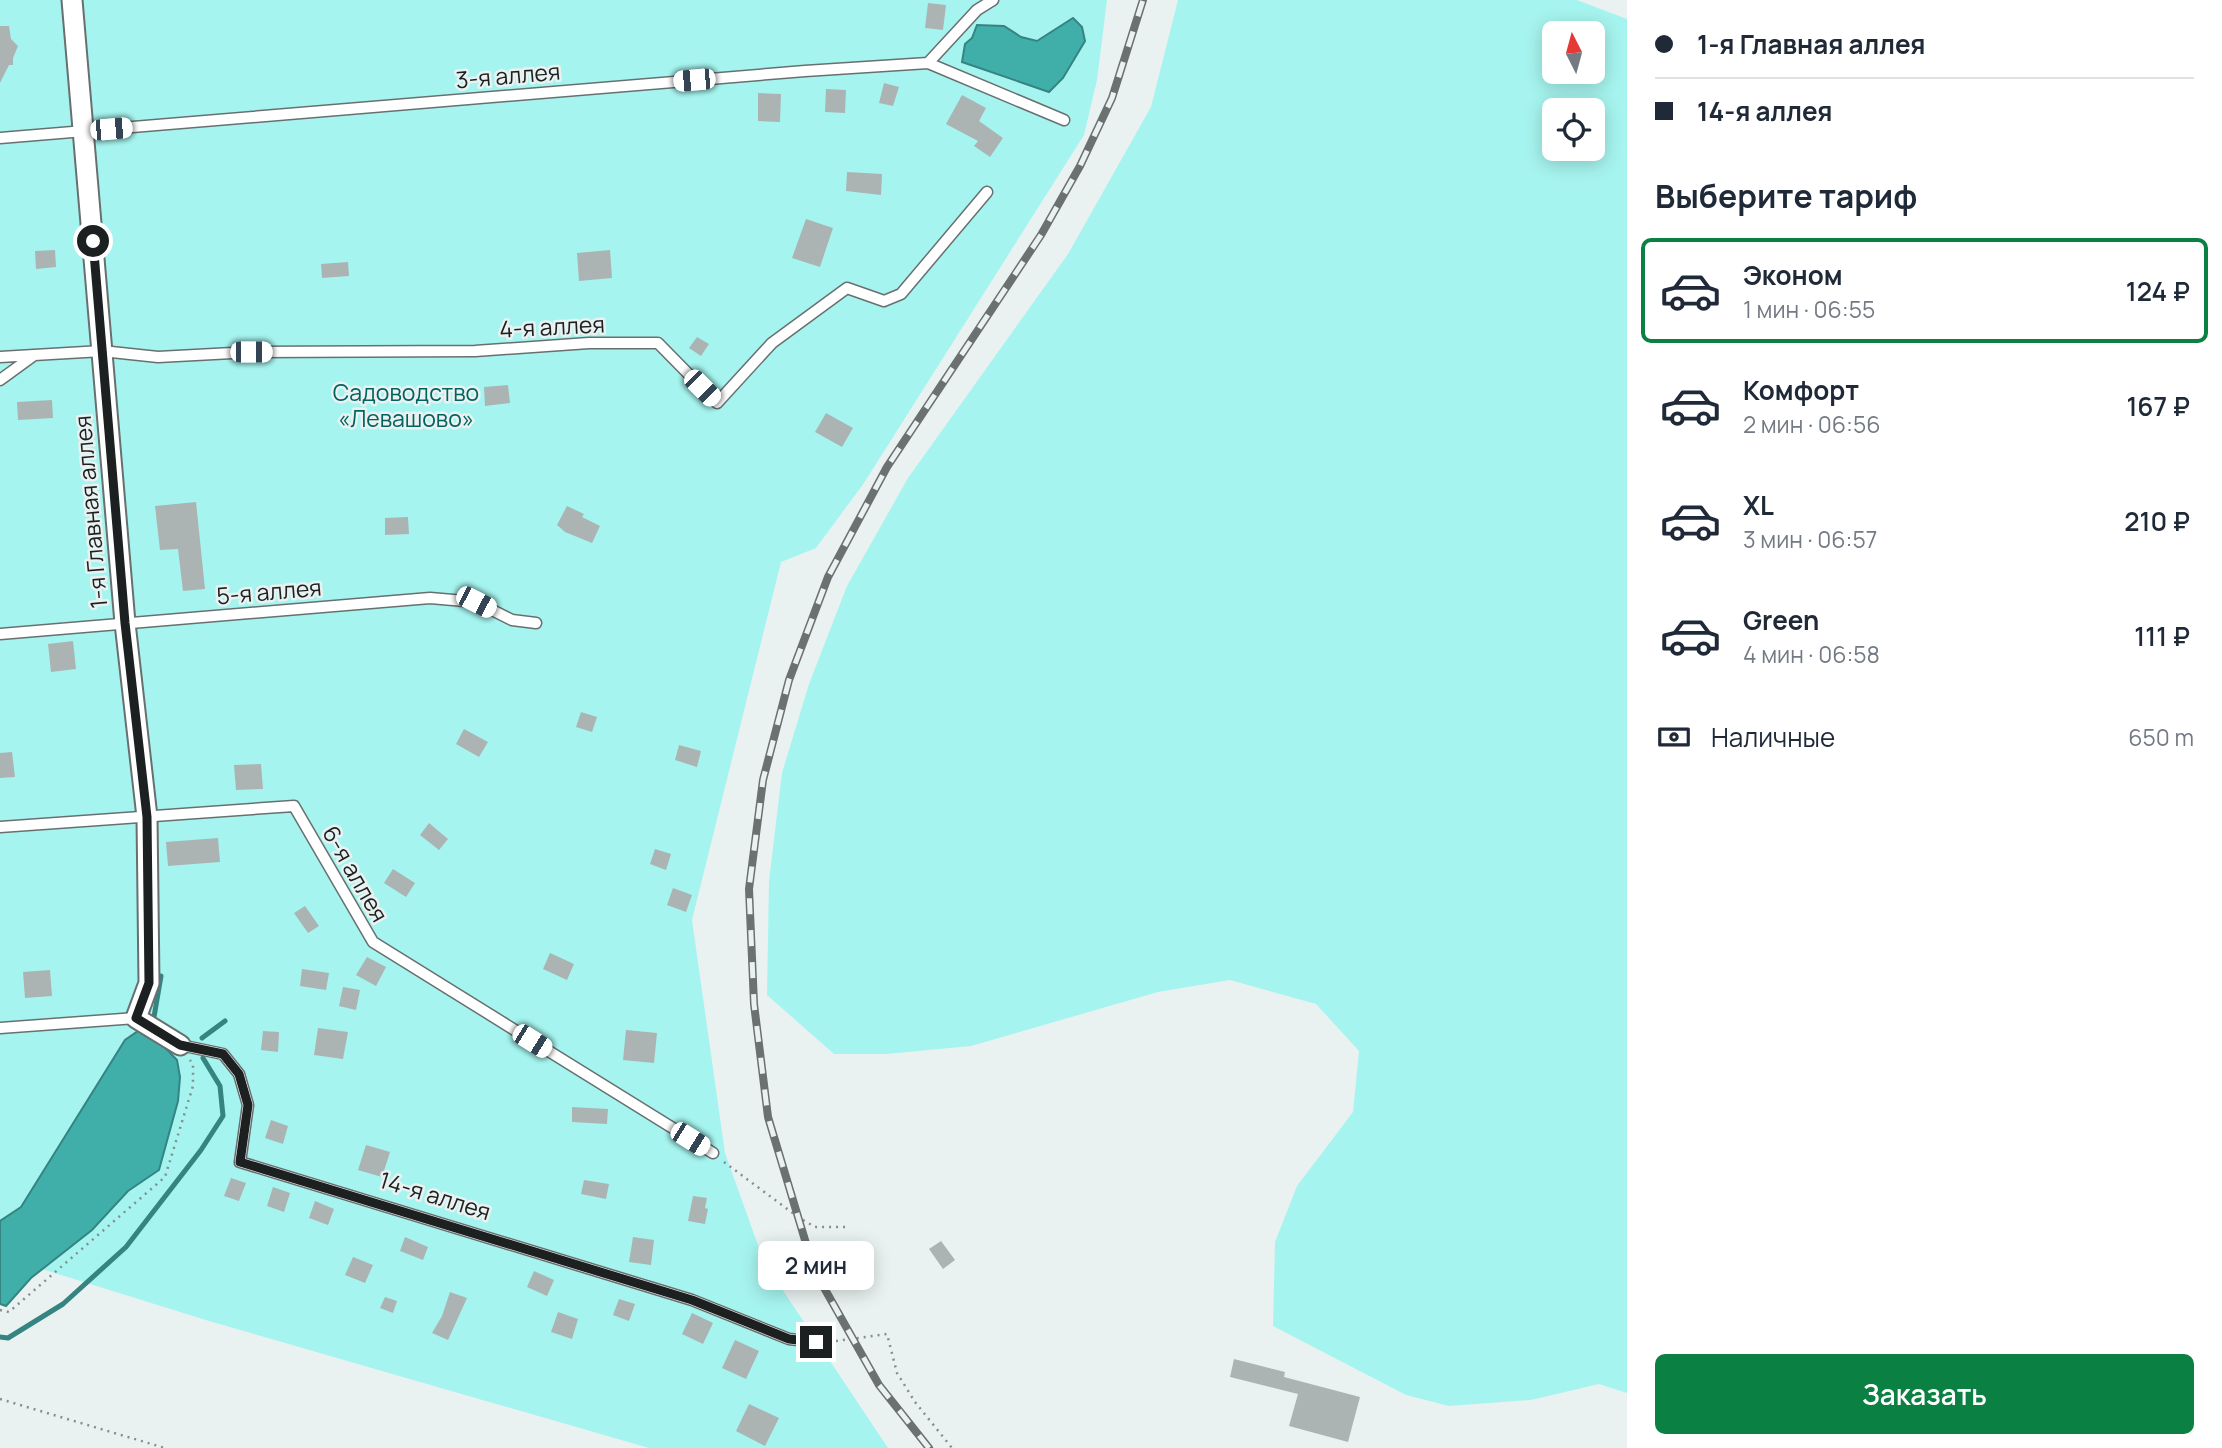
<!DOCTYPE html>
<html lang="ru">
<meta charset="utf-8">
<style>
body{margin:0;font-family:Manrope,sans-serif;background:#f6f6f7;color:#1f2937;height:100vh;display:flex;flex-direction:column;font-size:26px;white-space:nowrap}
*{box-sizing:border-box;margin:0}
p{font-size:23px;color:#747a83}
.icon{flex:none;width:38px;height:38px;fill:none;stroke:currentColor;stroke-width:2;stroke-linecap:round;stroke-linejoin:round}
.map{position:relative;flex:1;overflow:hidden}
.panel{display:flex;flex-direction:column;background:#fff;width:595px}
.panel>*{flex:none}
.guide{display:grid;align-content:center;height:154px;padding:0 28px;background:#fff}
.needle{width:46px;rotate:354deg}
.fabs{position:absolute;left:1542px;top:21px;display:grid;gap:14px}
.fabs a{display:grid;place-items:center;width:63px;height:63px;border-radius:10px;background:#fff;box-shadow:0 4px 18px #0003;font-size:35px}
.end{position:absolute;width:32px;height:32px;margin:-16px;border:9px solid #1d2020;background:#fff;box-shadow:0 0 0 4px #fff}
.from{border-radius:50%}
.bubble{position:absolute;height:49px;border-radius:10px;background:#fff;box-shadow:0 4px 18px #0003;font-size:23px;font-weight:600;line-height:49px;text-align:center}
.car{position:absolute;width:21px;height:42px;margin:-21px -10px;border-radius:9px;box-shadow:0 0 5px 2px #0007;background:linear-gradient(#fff 24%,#345 0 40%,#fff 0 76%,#345 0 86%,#fff 0)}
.guide b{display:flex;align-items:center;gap:24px;height:66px;font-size:26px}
.guide b+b{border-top:2px solid #e0e1e3}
.guide i{width:18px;height:18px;background:#1f2937}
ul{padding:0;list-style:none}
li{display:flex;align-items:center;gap:21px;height:105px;margin:0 14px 10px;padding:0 14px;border:4px solid transparent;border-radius:10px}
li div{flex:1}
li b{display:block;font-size:26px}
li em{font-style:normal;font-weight:600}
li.selected{border-color:#0b8043}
li>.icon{width:63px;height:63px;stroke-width:1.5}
h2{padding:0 28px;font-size:32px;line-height:84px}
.pay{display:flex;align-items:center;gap:18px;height:77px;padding:0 28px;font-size:26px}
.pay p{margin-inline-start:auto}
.cta{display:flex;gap:14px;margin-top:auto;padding:14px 28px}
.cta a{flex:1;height:80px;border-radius:10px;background:#0b8043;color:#fff;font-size:28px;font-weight:600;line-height:80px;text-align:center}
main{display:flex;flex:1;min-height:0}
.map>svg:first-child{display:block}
</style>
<main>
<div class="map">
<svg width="1627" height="1448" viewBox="0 0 1627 1448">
<rect width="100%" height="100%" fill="#e9f2f1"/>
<!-- green -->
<path fill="#a6f4ef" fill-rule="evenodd" d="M0,0h1107l-10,80 -13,55 -220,348 -48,65 -35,14 -89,358 33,233 39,109 124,186h-239l-440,-127 -209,-65z
M1178,0h399l50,19v1374l-28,-9 -68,16 -82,6 -43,-11 -133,-69 2,-84 22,-56 56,-74 6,-61 -43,-47 -86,-24 -72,12 -187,54 -85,8h-52l-67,-59 2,-114 13,-108 27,-89 38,-98 61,-108 160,-224 83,-147zM1554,33h38v39h-38zM1554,110h38v39h-38z"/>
<!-- water -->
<path fill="#40afaa" stroke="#368481" stroke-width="2" d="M1073,18l9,9 3,14 -22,37 -14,14 -87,-30 3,-18 7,-6 5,-13 27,1 17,11 16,4z
M148,1030l29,30 3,17 -2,24 -19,69 -31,21 -36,39 -61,48 -25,28 -6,-2v-83l21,-14 104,-167 13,-9z"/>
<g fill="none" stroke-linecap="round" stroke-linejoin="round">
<!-- stream -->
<path stroke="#368481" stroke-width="5" d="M154,1017l7,-41
M202,1038l23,-17
M0,1337l8,1 55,-34 63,-57 75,-97 22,-34 -3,-30 -17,-28"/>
</g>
<!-- building -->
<path fill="#abb4b3" d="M928,3l18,2 -3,25 -18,-2z
M0,26h9l2,13 7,7 -5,12v7h-4l-9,18z
M884,83l15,4 -6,19 -14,-3z
M826,89l20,1 -1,23 -20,-1z
M758,93l23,1 -1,28 -22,-1z
M962,95l24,13 -7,13 24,17 -13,19 -16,-11 4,-5 -32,-17z
M847,172l35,2 -1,21 -35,-4z
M806,219l27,9 -13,39 -28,-9z
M55,250l1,17 -20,2 -1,-18z
M610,250l2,28 -33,3 -2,-28z
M348,262l1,14 -27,2 -1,-14z
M697,337l12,7 -8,12 -12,-8z
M508,385l2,18 -25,3 -1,-19z
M52,400l1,18 -35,2 -1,-18z
M826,413l27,15 -11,19 -27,-15z
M196,502l9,87 -22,2 -5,-42 -18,1 -5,-44z
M567,506l17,8 -2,3 18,9 -8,17 -27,-11 -8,-7z
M408,517l1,17 -24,1v-17z
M73,641l3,28 -25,3 -3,-28z
M581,712l16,5 -5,15 -16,-5z
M464,729l24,13 -9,15 -23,-13z
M679,745l22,6 -4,16 -22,-7z
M12,752l3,25 -15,1v-25z
M261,764l2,25 -27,1 -2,-25z
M429,823l19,16 -9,11 -19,-15z
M218,838l2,24 -52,4 -2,-24z
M655,849l16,5 -5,16 -16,-6z
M393,869l22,14 -9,14 -22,-14z
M673,888l19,7 -6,17 -19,-7z
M305,906l14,20 -11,7 -14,-20z
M550,953l24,11 -7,16 -24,-11z
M367,957l19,10 -10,19 -20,-11z
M302,969l27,4 -3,17 -26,-4z
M50,970l2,26 -27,2 -2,-26z
M343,987l17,3 -4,20 -17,-4z
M318,1028l30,4 -5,27 -29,-4z
M626,1030l31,3 -3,30 -31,-3z
M263,1031l16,1 -1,20 -17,-2z
M572,1107l36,2 -1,15 -35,-2z
M271,1120l17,6 -5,18 -18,-6z
M366,1145l24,7 -8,25 -24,-7z
M231,1178l15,5 -7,18 -15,-5z
M584,1180l25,4 -3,15 -25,-5z
M273,1187l17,6 -6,19 -17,-6z
M693,1196l14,2 -2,10 3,1 -3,15 -17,-3z
M315,1201l19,8 -6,16 -19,-7z
M405,1237l23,10 -5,13 -23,-9z
M633,1237l21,3 -3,25 -22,-3z
M941,1241l14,19 -12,9 -14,-20z
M353,1257l20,8 -8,18 -20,-8z
M534,1271l20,9 -7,16 -20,-9z
M450,1292l17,6 -19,42 -16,-7 10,-17z
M385,1297l12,4 -4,12 -13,-5z
M619,1299l16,5 -6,17 -16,-6z
M558,1312l20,7 -6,20 -21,-7z
M692,1313l21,10 -10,21 -21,-10z
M735,1340l24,11 -13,28 -24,-11z
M1234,1359l51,13 -1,5 76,20 -12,45 -59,-16 9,-32 -68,-17z
M749,1404l30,14 -14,28 -29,-15z"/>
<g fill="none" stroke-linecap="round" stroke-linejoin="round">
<!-- service casing -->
<g stroke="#68706f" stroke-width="13">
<path id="service" d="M928,63l136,57
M0,138l805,-67 123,-8 49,-53 16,-10
M0,357l102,-6 56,6 93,-5 224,-1 114,-8h69l59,60 55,-60 75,-55 37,13 17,-7 86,-102
M0,380l33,-24
M0,634l430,-36 46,4 36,18 24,3
M0,827l294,-21 79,136 340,211
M0,1028l136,-10
M180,1045l43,9 16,20 9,31 -8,57 452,138 97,39 27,3"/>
</g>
<!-- minor casing -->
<g stroke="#68706f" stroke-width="23">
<path id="minor" d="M72,0l53,623 22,194 2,166 -13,35 44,27"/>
</g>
<!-- path -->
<path stroke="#878d8d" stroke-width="2.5" stroke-dasharray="2 5" stroke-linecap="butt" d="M724,1162l74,55 17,10h33
M0,1310l9,2 156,-135 28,-91v-21l-3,-5
M829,1342l58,-8 10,39 18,29 37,46
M0,1399l165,49"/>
<!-- service -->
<use href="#service" stroke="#fff" stroke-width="10"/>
<!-- minor -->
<use href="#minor" stroke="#fff" stroke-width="19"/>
<!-- rail casing -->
<g stroke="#6b7070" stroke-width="8">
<path id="rail" d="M929,1448l-50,-63 -65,-115 -46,-153 -14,-113 -5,-115 14,-109 26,-100 39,-103 59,-110 154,-232 39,-69 32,-68 31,-98"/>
</g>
<!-- rail -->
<use href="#rail" stroke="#e9f2f1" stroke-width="5" stroke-dasharray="16" stroke-linecap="butt"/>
</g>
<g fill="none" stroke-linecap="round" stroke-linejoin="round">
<!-- route -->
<path stroke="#1d2020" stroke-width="9" d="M93,241l32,382 22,194 2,166 -13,35 44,27 43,9 16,20 9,31 -8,57 452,138 97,39 27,3"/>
</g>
<g text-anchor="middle" stroke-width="5" stroke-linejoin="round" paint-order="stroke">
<!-- street labels -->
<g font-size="23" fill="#1d2020" stroke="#e9f2f1">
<text transform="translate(508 76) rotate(-5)" y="8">3-я аллея</text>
<text transform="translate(552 327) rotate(-3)" y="8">4-я аллея</text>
<text transform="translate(91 512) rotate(-95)" y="8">1-я Главная аллея</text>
<text transform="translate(269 592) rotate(-5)" y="8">5-я аллея</text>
<text transform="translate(355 874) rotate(60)" y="8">6-я аллея</text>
<text transform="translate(435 1196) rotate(17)" y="8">14-я аллея</text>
</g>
<!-- park labels -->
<g font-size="23" fill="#016360" stroke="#e9f2f1">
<text x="406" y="401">Садоводство<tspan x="406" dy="26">«Левашово»</tspan></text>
</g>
</g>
</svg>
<div class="fabs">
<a><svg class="needle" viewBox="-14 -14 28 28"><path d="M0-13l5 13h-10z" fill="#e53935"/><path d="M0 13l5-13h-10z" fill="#747a83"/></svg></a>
<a><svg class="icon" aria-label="locate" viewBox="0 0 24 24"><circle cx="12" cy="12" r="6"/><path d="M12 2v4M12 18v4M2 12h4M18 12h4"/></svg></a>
</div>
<i class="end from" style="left:93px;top:241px"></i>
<i class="end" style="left:816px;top:1342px"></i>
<div class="bubble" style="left:758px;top:1241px;width:116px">2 мин</div>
<i class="car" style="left:694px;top:80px;rotate:265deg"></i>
<i class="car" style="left:111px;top:129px;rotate:85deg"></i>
<i class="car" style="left:251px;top:352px;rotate:90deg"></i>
<i class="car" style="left:702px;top:388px;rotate:135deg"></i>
<i class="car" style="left:476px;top:602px;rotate:117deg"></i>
<i class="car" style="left:532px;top:1041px;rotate:122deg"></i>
<i class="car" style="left:690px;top:1139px;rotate:122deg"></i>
</div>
<section class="panel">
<div class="guide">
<b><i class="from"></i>1-я Главная аллея</b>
<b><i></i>14-я аллея</b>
</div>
<h2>Выберите тариф</h2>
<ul>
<li class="selected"><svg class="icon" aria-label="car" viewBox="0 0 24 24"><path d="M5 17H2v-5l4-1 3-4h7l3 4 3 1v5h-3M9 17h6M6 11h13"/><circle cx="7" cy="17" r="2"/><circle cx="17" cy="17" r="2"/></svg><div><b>Эконом</b><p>1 мин · 06:55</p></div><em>124 ₽</em></li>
<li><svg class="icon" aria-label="car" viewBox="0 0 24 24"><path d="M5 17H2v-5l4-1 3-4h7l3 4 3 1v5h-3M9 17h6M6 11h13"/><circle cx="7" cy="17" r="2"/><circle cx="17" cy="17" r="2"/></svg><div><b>Комфорт</b><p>2 мин · 06:56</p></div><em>167 ₽</em></li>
<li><svg class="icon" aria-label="car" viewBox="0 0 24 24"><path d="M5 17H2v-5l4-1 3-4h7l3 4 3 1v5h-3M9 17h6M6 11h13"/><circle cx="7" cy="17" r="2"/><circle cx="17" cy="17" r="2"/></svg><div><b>XL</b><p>3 мин · 06:57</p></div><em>210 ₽</em></li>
<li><svg class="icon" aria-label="car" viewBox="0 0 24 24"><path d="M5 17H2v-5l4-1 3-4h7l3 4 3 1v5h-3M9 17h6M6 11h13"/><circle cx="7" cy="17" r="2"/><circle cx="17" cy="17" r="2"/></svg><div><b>Green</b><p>4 мин · 06:58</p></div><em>111 ₽</em></li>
</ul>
<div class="pay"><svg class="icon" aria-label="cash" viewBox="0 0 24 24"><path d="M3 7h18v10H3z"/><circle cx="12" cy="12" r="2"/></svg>Наличные<p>650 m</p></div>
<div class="cta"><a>Заказать</a></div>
</section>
</main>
